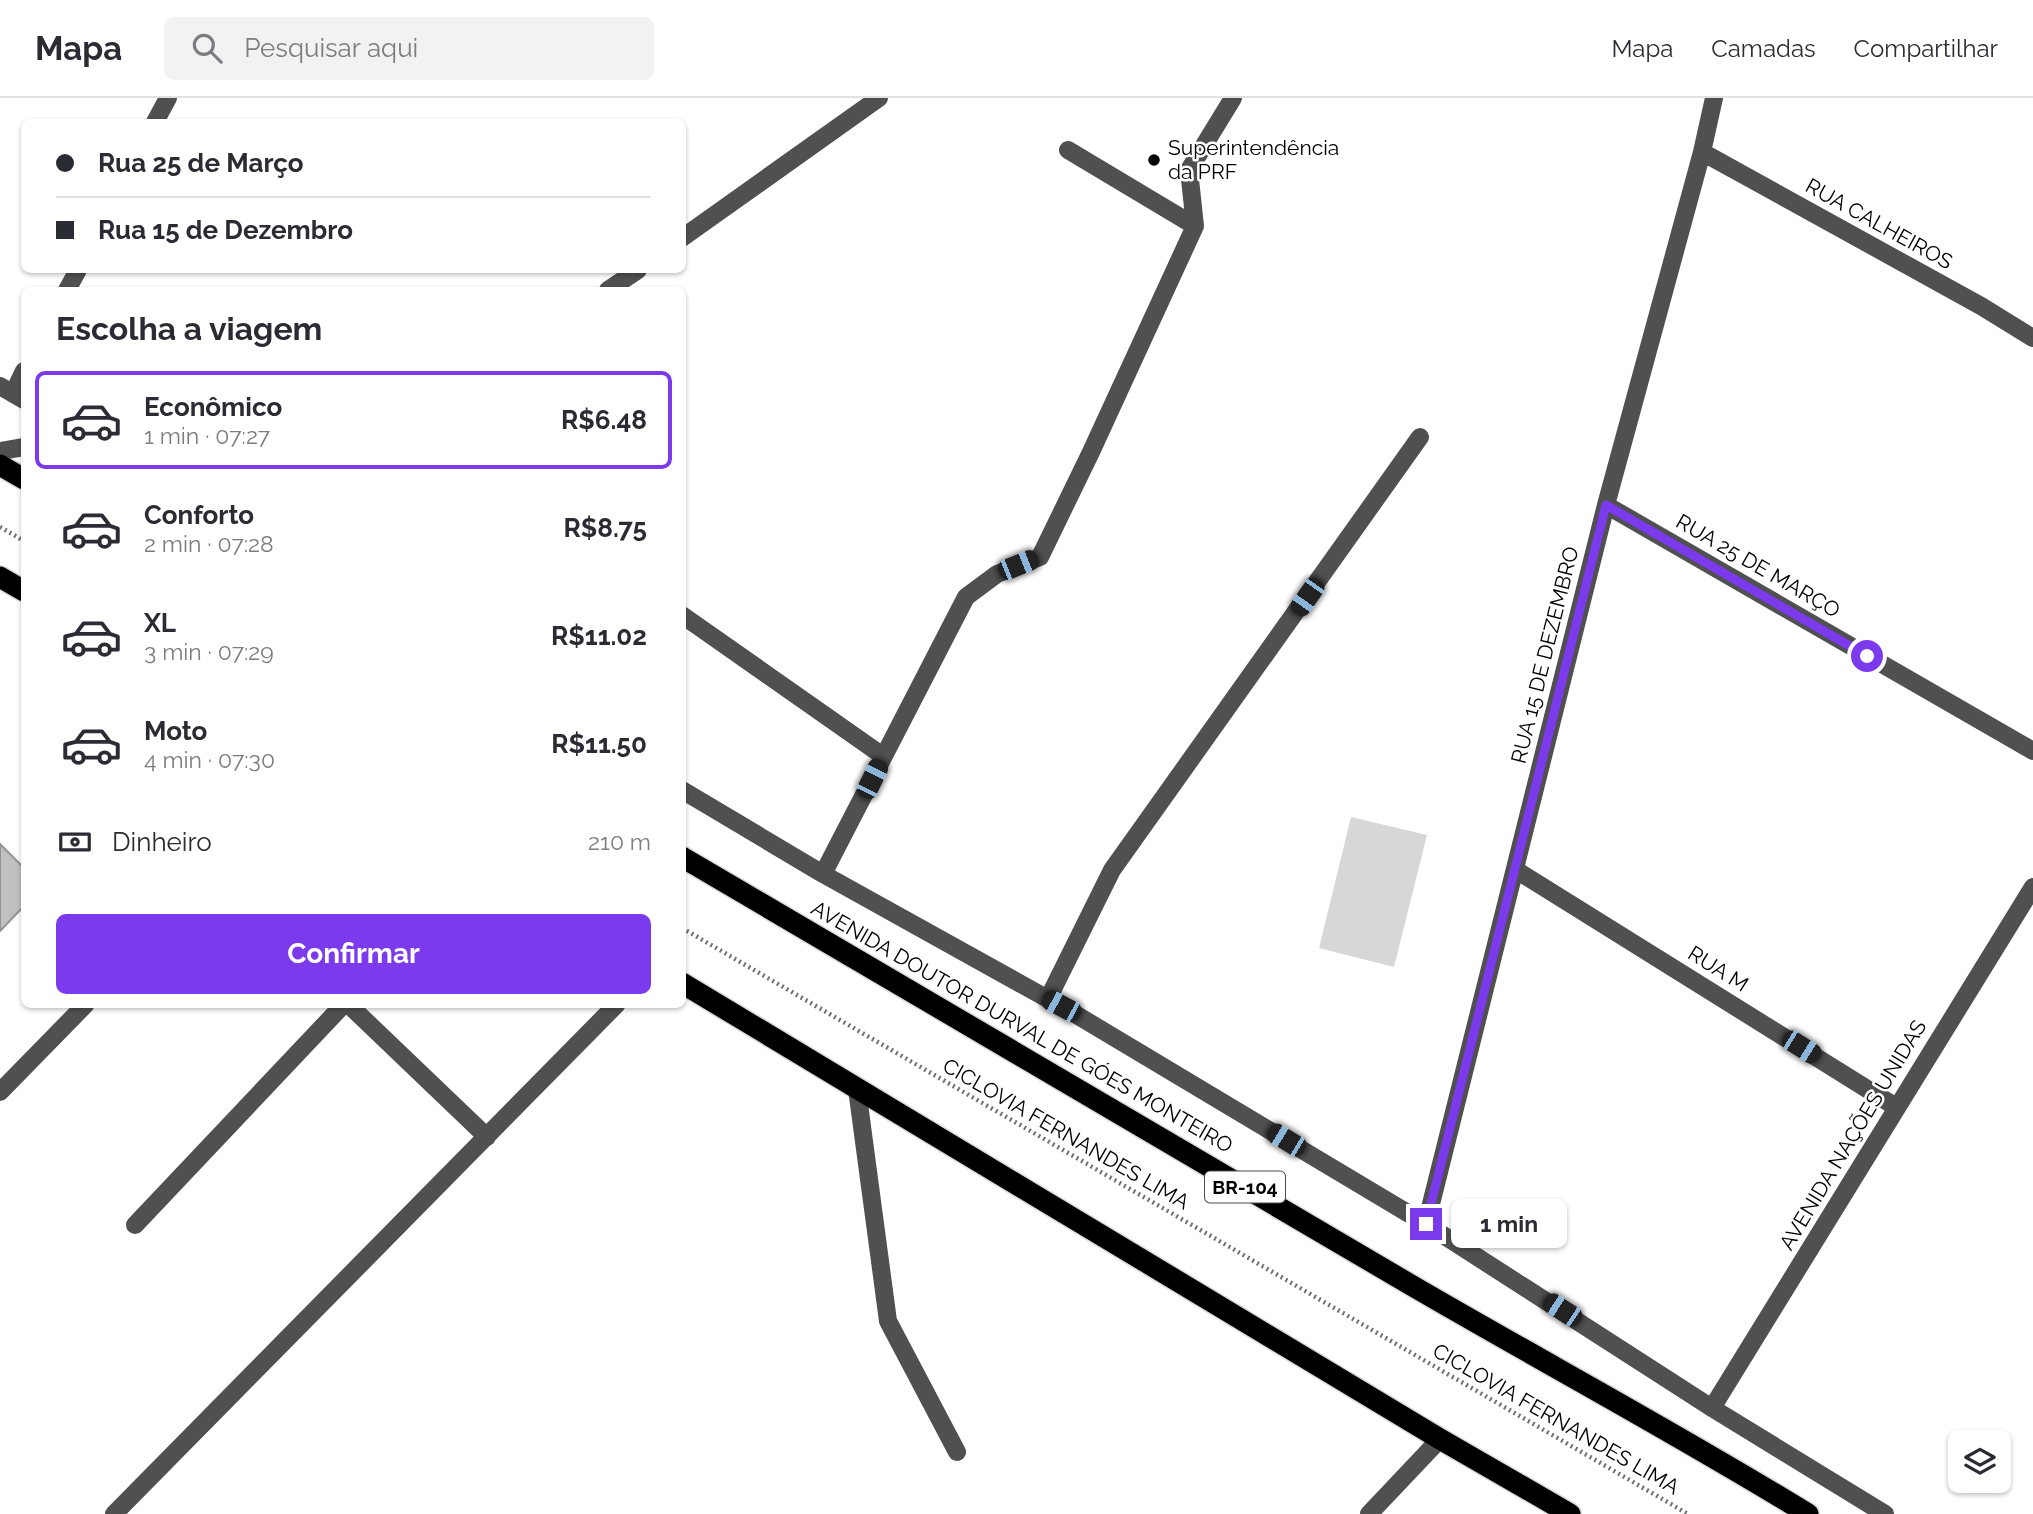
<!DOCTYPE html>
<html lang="pt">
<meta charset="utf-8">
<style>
body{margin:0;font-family:Raleway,sans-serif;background:#f2f2f3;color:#2b2b33;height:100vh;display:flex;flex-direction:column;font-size:26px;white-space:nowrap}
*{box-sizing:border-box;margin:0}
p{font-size:23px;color:#7c7c81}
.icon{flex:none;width:38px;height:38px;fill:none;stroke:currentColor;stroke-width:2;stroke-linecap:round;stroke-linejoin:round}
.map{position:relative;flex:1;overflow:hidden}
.sheet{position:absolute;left:21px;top:189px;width:665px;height:721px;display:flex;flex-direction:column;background:#fff;border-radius:10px;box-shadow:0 2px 5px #0004}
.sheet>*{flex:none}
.top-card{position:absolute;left:21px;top:21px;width:665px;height:154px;border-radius:10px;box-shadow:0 2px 5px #0004;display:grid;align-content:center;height:154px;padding:0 35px;background:#fff}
.controls{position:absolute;left:1948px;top:1332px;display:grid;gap:14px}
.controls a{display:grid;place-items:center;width:63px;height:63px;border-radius:10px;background:#fff;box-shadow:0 2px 5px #0004;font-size:35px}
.end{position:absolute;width:32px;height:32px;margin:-16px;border:9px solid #7c3aed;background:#fff;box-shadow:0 0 0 4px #fff}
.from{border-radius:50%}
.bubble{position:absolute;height:49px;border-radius:10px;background:#fff;box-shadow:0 2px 5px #0004;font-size:23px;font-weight:700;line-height:49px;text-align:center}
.car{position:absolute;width:21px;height:42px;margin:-21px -10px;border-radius:9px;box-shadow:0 0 5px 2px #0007;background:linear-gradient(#222 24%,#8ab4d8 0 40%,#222 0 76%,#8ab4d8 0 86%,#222 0)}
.top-card b{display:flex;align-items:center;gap:24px;height:66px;font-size:26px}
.top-card b+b{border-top:2px solid #e1e1e2}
.top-card i{width:18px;height:18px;background:#2b2b33}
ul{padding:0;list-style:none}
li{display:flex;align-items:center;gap:21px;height:98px;margin:0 14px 10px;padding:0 21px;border:4px solid transparent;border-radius:10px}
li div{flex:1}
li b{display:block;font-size:26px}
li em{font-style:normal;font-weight:700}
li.active{border-color:#7c3aed}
li>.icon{width:63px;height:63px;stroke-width:1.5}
h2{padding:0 35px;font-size:32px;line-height:84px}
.pay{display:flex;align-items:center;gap:18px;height:77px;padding:0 35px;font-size:26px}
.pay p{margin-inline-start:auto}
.cta{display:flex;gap:14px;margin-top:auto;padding:14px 35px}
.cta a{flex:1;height:80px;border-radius:10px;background:#7c3aed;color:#fff;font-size:28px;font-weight:700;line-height:80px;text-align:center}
header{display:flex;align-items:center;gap:42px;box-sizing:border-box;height:98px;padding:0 35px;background:#fff;border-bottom:2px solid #e1e1e2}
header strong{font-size:33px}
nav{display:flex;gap:38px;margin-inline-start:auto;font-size:24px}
.search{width:490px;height:63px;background:#f2f2f3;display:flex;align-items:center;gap:18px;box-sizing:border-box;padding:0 24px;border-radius:10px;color:#7c7c81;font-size:26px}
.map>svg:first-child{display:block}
</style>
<header>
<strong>Mapa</strong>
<div class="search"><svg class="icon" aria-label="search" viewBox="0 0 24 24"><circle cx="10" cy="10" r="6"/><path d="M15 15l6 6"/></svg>Pesquisar aqui</div>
<nav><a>Mapa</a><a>Camadas</a><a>Compartilhar</a></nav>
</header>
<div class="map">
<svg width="2033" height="1416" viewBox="0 0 2033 1416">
<rect width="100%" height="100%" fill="#fff"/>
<!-- green -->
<path fill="#d7d7d7" d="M1351,719l76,18 -33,132 -75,-19z"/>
<!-- building -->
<path fill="#c0c0c0" stroke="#949494" stroke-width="2" d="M0,746l24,24v38l-24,25z"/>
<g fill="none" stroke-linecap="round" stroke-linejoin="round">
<!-- highway casing -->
<g stroke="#dbdbdb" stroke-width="24">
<path id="highway" d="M0,367l24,14
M0,479l24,14
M682,759c244,142 486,286 729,428 132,77 267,149 397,229
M682,885l758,456 130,75"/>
</g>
<!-- path -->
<path stroke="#727272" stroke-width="4.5" stroke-dasharray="2 3.5" stroke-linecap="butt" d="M0,429l24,14
M682,830l1006,586"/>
<!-- minor -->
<path stroke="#505050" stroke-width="18" d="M155,24l13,-24
M1068,52l127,76
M1702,54l279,154 52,32
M682,140l197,-140
M67,192l11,-20
M608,192l30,-20
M0,288l24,14
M13,296l11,-23
M0,353l24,-4
M1606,407l427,246
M682,517l201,141
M682,692l141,84 252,140 351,210 286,184 173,106
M1516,772l380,237
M823,776l143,-277 31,-23 43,-17 51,-105 104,-226 -6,-56 44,-72
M1048,901l64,-129 308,-433
M348,906l139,133
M857,991l31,232 69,131
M0,994l86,-88
M1426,1126l180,-719 96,-353 12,-54
M135,1127l209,-221
M1712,1310l321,-521
M114,1416l503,-510
M1369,1416l71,-75"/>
<!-- highway -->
<use href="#highway" stroke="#000" stroke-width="21"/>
</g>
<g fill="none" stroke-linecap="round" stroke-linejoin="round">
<!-- route -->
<path stroke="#7c3aed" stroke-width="9" d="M1426,1126l180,-719 261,151"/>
</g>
<!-- markers -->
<circle fill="#000" stroke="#fff" stroke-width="2.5" cx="1154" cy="62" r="7"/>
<g text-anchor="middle" stroke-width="5" stroke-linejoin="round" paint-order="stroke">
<!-- shield labels -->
<rect fill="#fff" stroke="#4c4c4c" stroke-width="2" x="1205" y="1073.5" width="80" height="31" rx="5"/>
<g font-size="19" font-weight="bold" fill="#000">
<text x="1245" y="1096">BR-104</text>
</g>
<!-- poi labels -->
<g font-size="21" fill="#000" stroke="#fff" text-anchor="start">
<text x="1168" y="57">Superintendência<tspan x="1168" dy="24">da PRF</tspan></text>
</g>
<!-- street labels -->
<g font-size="21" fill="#000" stroke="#fff">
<text transform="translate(1879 126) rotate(29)" y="7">RUA CALHEIROS</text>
<text transform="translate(1758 468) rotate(30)" y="7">RUA 25 DE MARÇO</text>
<text transform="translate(1545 557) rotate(-76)" y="7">RUA 15 DE DEZEMBRO</text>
<text transform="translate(1718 871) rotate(32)" y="7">RUA M</text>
<text transform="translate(1022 929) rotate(30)" y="7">AVENIDA DOUTOR DURVAL DE GÓES MONTEIRO</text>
<text transform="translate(1066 1036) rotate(30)" y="7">CICLOVIA FERNANDES LIMA</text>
<text transform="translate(1853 1037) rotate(-59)" y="7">AVENIDA NAÇÕES UNIDAS</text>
<text transform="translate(1556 1321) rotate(30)" y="7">CICLOVIA FERNANDES LIMA</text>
</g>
</g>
</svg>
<div class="controls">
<a><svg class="icon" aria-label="layers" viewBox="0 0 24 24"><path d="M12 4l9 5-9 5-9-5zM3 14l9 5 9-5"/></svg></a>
</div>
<i class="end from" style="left:1867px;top:558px"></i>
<i class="end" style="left:1426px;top:1126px"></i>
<div class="bubble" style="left:1451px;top:1101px;width:116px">1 min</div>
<i class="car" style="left:1018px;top:467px;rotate:68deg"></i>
<i class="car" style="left:1307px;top:499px;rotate:215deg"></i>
<i class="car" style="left:872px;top:681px;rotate:26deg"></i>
<i class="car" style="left:1061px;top:908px;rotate:298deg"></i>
<i class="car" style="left:1801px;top:949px;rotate:122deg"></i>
<i class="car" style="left:1286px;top:1042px;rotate:301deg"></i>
<i class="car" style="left:1562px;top:1212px;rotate:303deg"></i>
<div class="top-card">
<b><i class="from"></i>Rua 25 de Março</b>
<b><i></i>Rua 15 de Dezembro</b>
</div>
<section class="sheet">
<h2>Escolha a viagem</h2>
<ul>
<li class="active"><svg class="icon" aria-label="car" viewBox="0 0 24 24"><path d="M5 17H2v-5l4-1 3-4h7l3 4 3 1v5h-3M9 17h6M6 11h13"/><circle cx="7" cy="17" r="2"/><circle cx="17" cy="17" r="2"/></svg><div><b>Econômico</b><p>1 min · 07:27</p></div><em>R$6.48</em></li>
<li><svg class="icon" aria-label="car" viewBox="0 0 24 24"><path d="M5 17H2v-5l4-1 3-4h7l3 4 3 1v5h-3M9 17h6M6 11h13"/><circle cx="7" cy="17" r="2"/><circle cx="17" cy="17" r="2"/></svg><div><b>Conforto</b><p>2 min · 07:28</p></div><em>R$8.75</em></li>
<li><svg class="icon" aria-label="car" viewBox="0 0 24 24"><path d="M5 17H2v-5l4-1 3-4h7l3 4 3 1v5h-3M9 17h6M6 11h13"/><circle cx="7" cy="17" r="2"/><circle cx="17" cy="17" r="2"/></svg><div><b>XL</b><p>3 min · 07:29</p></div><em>R$11.02</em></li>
<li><svg class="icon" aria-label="car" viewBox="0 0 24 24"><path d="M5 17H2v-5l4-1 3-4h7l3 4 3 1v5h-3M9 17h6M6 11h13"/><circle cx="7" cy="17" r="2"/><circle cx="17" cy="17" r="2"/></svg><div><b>Moto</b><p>4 min · 07:30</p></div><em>R$11.50</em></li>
</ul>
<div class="pay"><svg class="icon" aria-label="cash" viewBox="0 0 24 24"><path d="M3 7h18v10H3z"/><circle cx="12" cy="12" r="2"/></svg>Dinheiro<p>210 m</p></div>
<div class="cta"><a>Confirmar</a></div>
</section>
</div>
